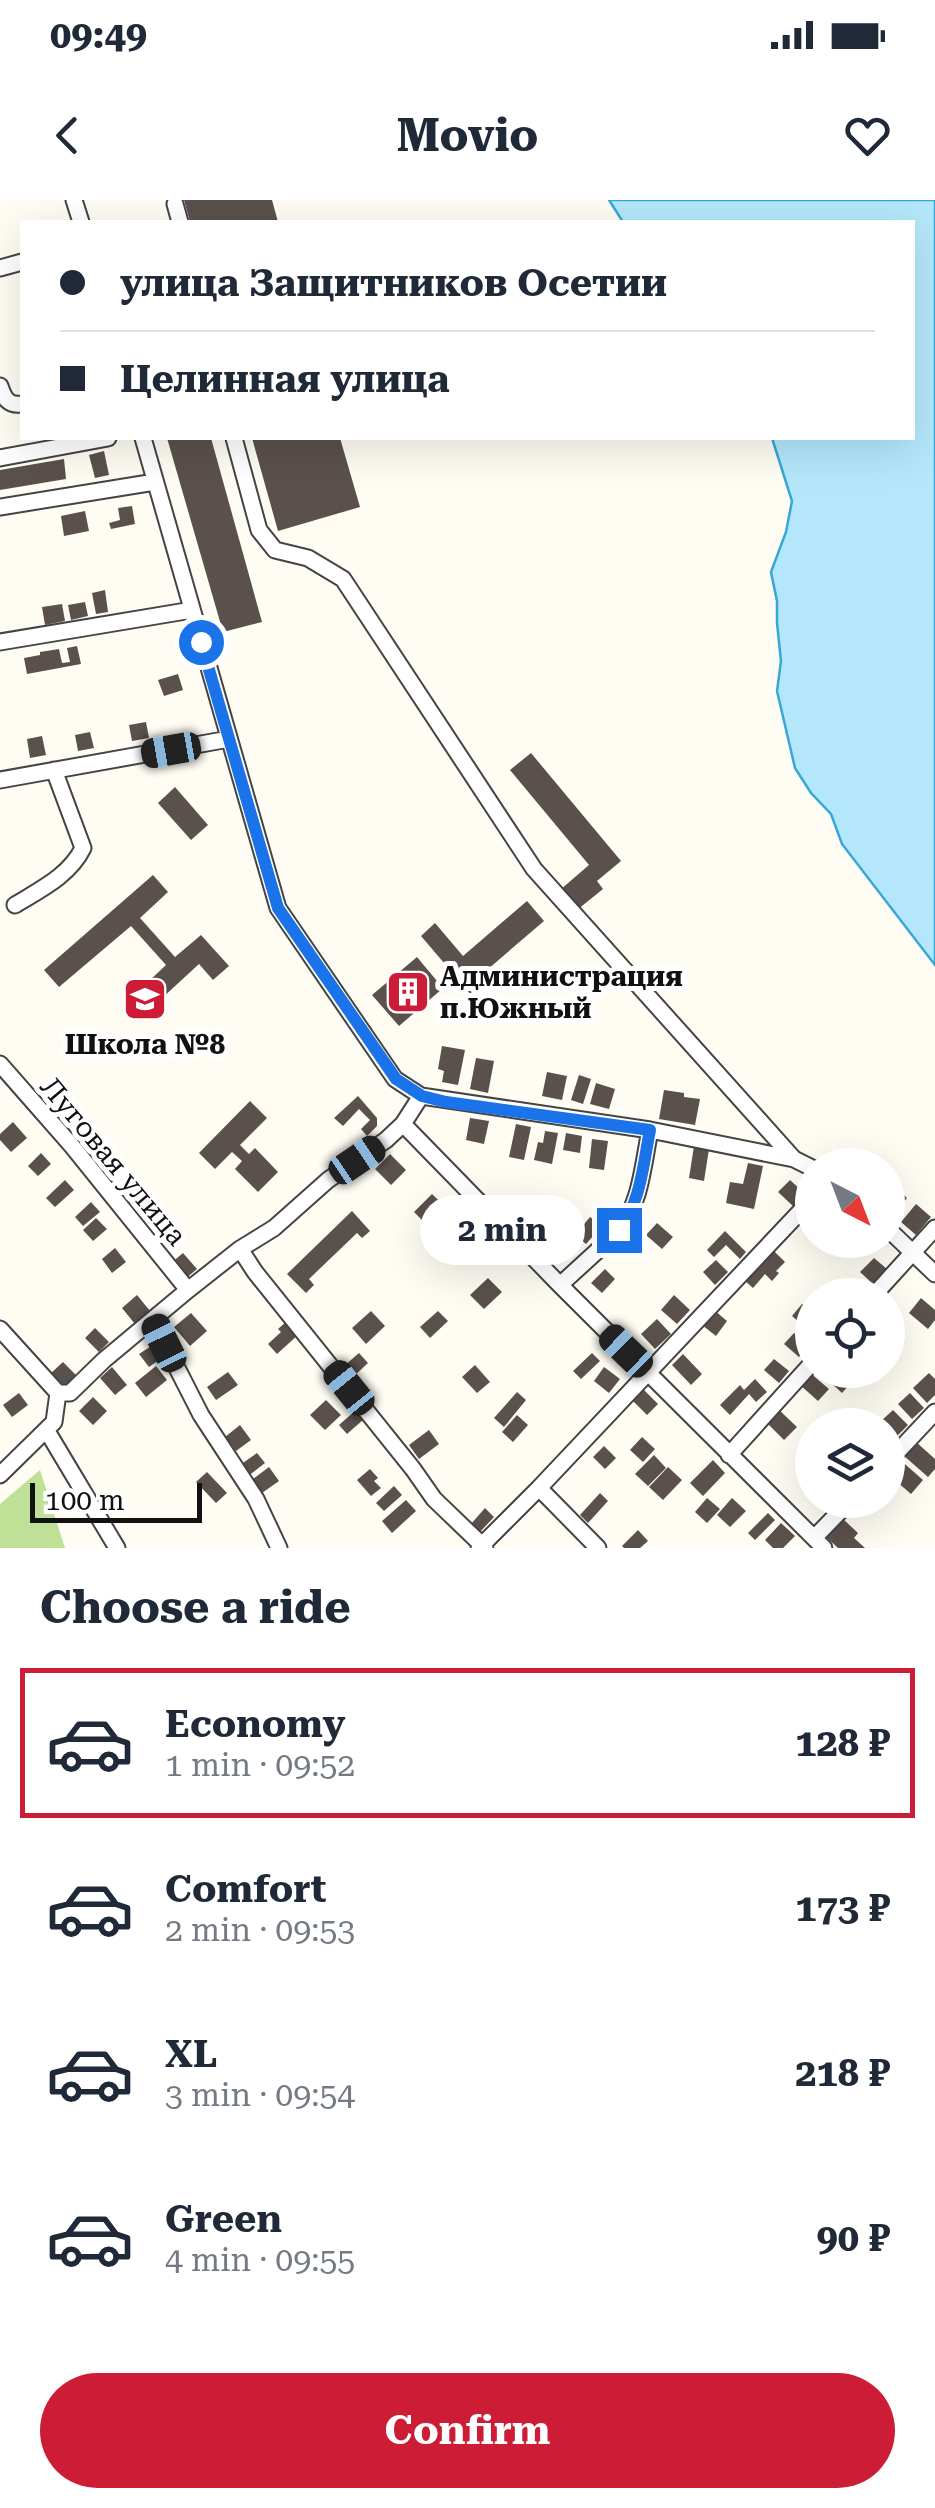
<!DOCTYPE html>
<meta charset="utf-8">
<style>
body{margin:0;font-family:"Roboto Serif",serif;background:#f6f6f7;color:#1f2937;height:100vh;display:flex;flex-direction:column;font-size:38px;white-space:nowrap}
*{box-sizing:border-box;margin:0}
p{font-size:32px;color:#747a83}
.icon{flex:none;width:55px;height:55px;fill:none;stroke:currentColor;stroke-width:2;stroke-linecap:round;stroke-linejoin:round}
.map{position:relative;height:1348px;overflow:hidden}
.sheet{display:flex;flex-direction:column;background:#fff;flex:1}
.sheet>*{flex:none}
.banner{position:absolute;left:20px;top:20px;width:895px;height:220px;border-radius:0px;box-shadow:0 10px 40px #0002;display:grid;align-content:center;height:220px;padding:0 40px;background:#fff}
.needle{width:65px;rotate:138deg}
.tools{position:absolute;left:795px;top:948px;display:grid;gap:20px}
.tools a{display:grid;place-items:center;width:110px;height:110px;border-radius:50%;background:#fff;box-shadow:0 10px 40px #0002;font-size:50px}
.scale{position:absolute;left:30px;bottom:25px;width:172px;box-sizing:border-box;padding-left:10px;border:5px solid #111;border-top:0;font-size:28px;line-height:35px;white-space:nowrap;color:#111;-webkit-text-stroke:8px #fff;paint-order:stroke}
.end{position:absolute;width:45px;height:45px;margin:-22px;border:12px solid #1a73e8;background:#fff;box-shadow:0 0 0 5px #fff}
.from{border-radius:50%}
.bubble{position:absolute;height:70px;border-radius:35px;background:#fff;box-shadow:0 10px 40px #0002;font-size:32px;font-weight:700;line-height:70px;text-align:center}
.car{position:absolute;width:30px;height:60px;margin:-30px -15px;border-radius:12px;box-shadow:0 0 8px 2px #0007;background:linear-gradient(#222 24%,#8ab4d8 0 40%,#222 0 76%,#8ab4d8 0 86%,#222 0)}
.banner b{display:flex;align-items:center;gap:35px;height:95px;font-size:38px}
.banner b+b{border-top:2px solid #e0e1e3}
.banner i{width:25px;height:25px;background:#1f2937}
ul{padding:0;list-style:none}
li{display:flex;align-items:center;gap:30px;height:150px;margin:0 20px 15px;padding:0 20px;border:5px solid transparent;border-radius:0px}
li div{flex:1}
li b{display:block;font-size:38px}
li em{font-style:normal;font-weight:700}
li.active{border-color:#cd1c35}
li>.icon{width:90px;height:90px;stroke-width:1.5}
h2{padding:0 40px;font-size:45px;line-height:120px}
.action{display:flex;gap:20px;margin-top:auto;padding:20px 40px}
.action a{flex:1;height:115px;border-radius:60px;background:#cd1c35;color:#fff;font-size:40px;font-weight:700;line-height:115px;text-align:center}
.status{display:flex;justify-content:space-between;align-items:center;height:70px;padding:0 50px;background:#fff;direction:ltr}
.status svg{height:28px;fill:currentColor}
header{display:flex;justify-content:space-between;align-items:center;height:130px;padding:0 40px;background:#fff;font-size:45px;font-weight:700}
.map>svg:first-child{display:block}
</style>
<div class="status"><b>09:49</b><svg viewBox="0 0 49 12"><path d="M0 12V9h3v3zM5 12V6h3v6zM10 12V3h3v9zM15 12V0h3v12zM26 1h20v11H26zM47 4h2v5h-2z"/></svg></div>
<header><svg class="icon" aria-label="back" viewBox="0 0 24 24"><path d="M15 5l-7 7 7 7"/></svg>Movio<svg class="icon" aria-label="heart" viewBox="0 0 24 24"><path d="M12 20l-8-8c-3-5 5-10 8-4 3-6 11-1 8 4z"/></svg></header>
<div class="map">
<svg width="935" height="1348" viewBox="0 0 935 1348">
<rect width="100%" height="100%" fill="#fffcf4"/>
<!-- forest -->
<path fill="#bfe097" d="M40,1270l25,78h-65v-44z"/>
<!-- water -->
<path fill="#b4e7fb" stroke="#35a7d8" stroke-width="2.5" d="M609,0h326v765l-93,-121 -11,-30 -20,-21 -16,-25 -18,-77 4,-30 -4,-38v-22l-6,-29 15,-40 6,-31 -20,-63h140v-216h-289z"/>
<!-- building -->
<path fill="#5a504c" d="M184,0h88l6,22h-88z
M167,238h44l51,184 -39,10z
M252,238h88l20,69 -82,24z
M104,251l5,24 -14,3 -6,-23z
M64,259l2,20 -66,11v-20z
M132,306l3,18 -24,5 -2,-6 11,-3 -2,-12z
M85,311l4,20 -25,5 -3,-20z
M105,390l3,22 -12,2 -4,-21z
M85,402l3,14 -17,4 -3,-15z
M62,404l3,17 -20,4 -3,-18z
M77,446l4,18 -54,10 -3,-16 16,-3v-3l19,-3 3,14 8,-1 -3,-14z
M178,474l5,16 -19,6 -6,-16z
M146,522l3,16 -17,3 -3,-16z
M90,532l4,16 -16,3 -3,-16z
M42,536l4,19 -16,3 -3,-19z
M531,553l90,108 -24,20 6,8 -26,21 -17,-20 29,-25 -79,-95z
M175,587l33,38 -17,15 -33,-37z
M153,675l15,17 -28,26 35,39 26,-22 28,31 -16,14 -14,-16 -51,47 -15,-15 33,-31 -35,-39 -72,61 -15,-17z
M527,701l17,20 -63,54 6,7 -15,14 -16,-19 -57,49 -27,-31 45,-38 20,24 13,-11 -29,-34 14,-13 28,33z
M442,846l23,4 -7,35 -16,-3 2,-11 -6,-2z
M476,858l18,3 -6,32 -18,-4z
M547,872l20,4 -5,24 -20,-4z
M579,875l12,4 -8,25 -12,-4z
M596,883l19,6 -6,20 -19,-5z
M664,890l20,3v4l16,2 -5,26 -36,-6z
M358,896l19,22v8l-10,10 -6,-7 9,-9 -11,-11 -16,17 -9,-8z
M250,901l17,17 -27,27 9,9 6,-6 23,24 -20,20 -23,-23 7,-8 -10,-9 -17,17 -16,-16z
M470,918l19,3 -5,23 -18,-4z
M13,922l14,16 -16,14 -11,-12v-6z
M516,924l15,3 -7,33 -15,-3z
M545,931l13,2 -6,31 -18,-4 4,-18 5,1z
M566,933l16,3 -2,17 -17,-3z
M592,939l16,2 -4,29 -15,-2z
M694,946l15,3 -5,32 -15,-3z
M41,953l10,11 -13,12 -10,-10z
M390,954l16,16 -15,15 -16,-16z
M748,963l15,3 -9,43 -28,-6 4,-21 13,2z
M65,980l9,10 -19,17 -9,-9z
M790,980l15,14 -12,12 -15,-14z
M897,989l10,9 -13,16 -6,-6v-8z
M432,994l44,43 -18,19 -44,-44z
M527,997l20,17 -12,13 -19,-16z
M91,1002l9,10 -17,14 -8,-9z
M916,1004l15,13 -15,18 -15,-13z
M352,1011l18,20 -8,7 -5,-5 -48,46 5,6 -8,8 -19,-19z
M590,1017l12,9 -16,18 -11,-9z
M96,1018l11,11 -14,12 -10,-11z
M657,1023l16,14 -11,12 -16,-14z
M725,1031l21,21 -6,7 -14,-14 -12,12 -7,-7z
M115,1048l11,14 -14,11 -10,-14z
M774,1051l11,11 -9,9 3,2 -7,8 -7,-7 -12,14 -9,-8 19,-21 2,2z
M183,1053l14,16 -12,10 -14,-16z
M874,1058l13,11 -14,15 -13,-12z
M716,1060l12,12 -13,13 -12,-13z
M605,1069l10,10 -13,14 -11,-10z
M488,1078l14,14 -18,17 -14,-14z
M137,1095l13,16 -15,13 -13,-16z
M674,1095l16,15 -13,14 -16,-14z
M921,1098l14,12v10l-7,9 -19,-16z
M802,1104l10,8v27l-9,-8 3,-3 -14,-12z
M714,1110l13,11 -11,15 -14,-11z
M371,1111l14,15 -19,18 -14,-16z
M438,1111l10,10 -18,17 -10,-11z
M191,1113l16,18 -17,15 -16,-19z
M657,1119l14,15 -16,15 -14,-15z
M287,1121l12,13 -22,20 -9,-10 13,-12 -3,-3z
M95,1128l14,14 -10,10 -14,-14z
M794,1133l15,13 -10,11 -15,-13z
M153,1145l9,13 -13,9 -10,-13z
M359,1153l9,10 -15,14 -9,-11z
M592,1153l8,8 -19,18 -8,-8z
M683,1154l19,20 -11,11 -19,-20z
M774,1159l15,12 -10,12 -15,-13z
M63,1162l14,14 -13,12 -14,-14z
M475,1165l15,17 -13,11 -15,-16z
M156,1166l11,14 -21,17 -11,-14z
M112,1167l15,18 -12,10 -15,-17z
M604,1167l16,12 -11,14 -15,-12z
M817,1170h22l13,12 -10,11z
M228,1172l10,13 -22,15 -9,-13z
M809,1172l20,17 -11,12 -19,-17z
M929,1173l6,6v16l-8,8 -14,-15z
M755,1179l12,13 -11,10 -7,-8 -19,21 -10,-10 20,-20 4,5z
M642,1188l16,16 -11,11 -16,-16z
M517,1192l9,8 -22,27 -10,-9z
M19,1193l9,12 -16,12 -9,-12z
M910,1193l14,15 -12,11 -14,-15z
M93,1197l14,14 -14,14 -14,-14z
M326,1200l15,15 -16,15 -15,-15z
M778,1209l19,18 -13,13 -18,-18z
M356,1210l8,9 -17,15 -8,-9z
M893,1210l15,15 -12,12 -8,-8v-4l-8,-3z
M517,1215l11,10 -15,17 -11,-10z
M240,1225l11,15 -15,11 -11,-14z
M429,1230l10,14 -20,15 -10,-14z
M642,1237l13,12 -12,13 -13,-12z
M915,1241l20,18v10l-7,8 -25,-22z
M604,1246l12,12 -11,11 -12,-12z
M257,1253l8,10 -17,13 -8,-11z
M654,1255l12,13 -18,18 -13,-12z
M898,1258l25,22 -12,14 -23,-20v-4z
M713,1260l12,13 -22,23 -13,-13z
M269,1267l10,14 -17,12 -9,-14z
M668,1267l14,13 -19,20 -14,-13z
M370,1269l8,9 -4,3 7,7 -10,8 -14,-16z
M207,1272l20,21 -11,10 -20,-21z
M394,1286l8,9 -18,16 -8,-8z
M600,1293l8,8 -20,22 -8,-8z
M707,1298l13,11 -13,14 -12,-11z
M732,1298l14,13 -16,16 -13,-12z
M406,1300l10,11 -24,22 -10,-12z
M485,1308l9,9 -14,15 -9,-8z
M768,1313l7,7 -20,20 -7,-7z
M843,1319l15,14 -4,5 11,10h-27l-12,-11z
M781,1323l14,13 -12,12h-10l-8,-8z
M638,1330l10,11 -8,7h-16l-2,-2z"/>
<g fill="none" stroke-linecap="round" stroke-linejoin="round">
<!-- minor casing -->
<g stroke="#444" stroke-width="19">
<path id="minor" d="M74,0l7,22
M175,4l5,18
M0,68l22,-6
M0,186c4,12 8,20 22,18
M143,238l135,470 117,171 26,17 229,34 144,29 18,9
M234,238l25,92 16,20 33,8 35,21 191,290 260,290
M0,258l108,-20
M0,307l155,-25
M0,442l192,-32
M0,580l229,-41
M15,705c26,-16 54,-29 68,-57l-29,-78
M0,864l72,82 116,144
M421,896l-18,28 157,161 264,263
M888,1029l47,45
M240,1049l15,23 158,197 21,30 51,49
M560,1085l59,-54c22,-29 24,-66 31,-101
M874,1095l61,-67
M153,1121l48,94 55,84 23,49
M0,1129l58,64
M58,1193h12l34,-33 84,-70 52,-41 34,-21 54,-48 58,-40 17,-16
M47,1231l70,117
M729,1255l83,-92
M888,1262l47,-50
M0,1275l54,-53 4,-29
M539,1288l59,60
M814,1338l37,-38
M479,1348l60,-60 273,-289"/>
</g>
<!-- minor -->
<use href="#minor" stroke="#fff" stroke-width="15"/>
</g>
<g fill="none" stroke-linecap="round" stroke-linejoin="round">
<!-- route -->
<path stroke="#1a73e8" stroke-width="12" d="M201,442l77,266 118,171 26,17 24,6 204,28c-7,35 -9,72 -31,100"/>
</g>
<!-- icons -->
<defs>
<g id="building-square" transform="scale(2.25)"><rect x="-9" y="-9" width="18" height="18" rx="4" fill="#cd1c35" stroke="#fff"/><path d="M-4-6H4V6H1V3H-1V6H-4ZM-2.5-4.3h1.7v1.8h-1.7ZM.8-4.3h1.7v1.8H.8ZM-2.5-1h1.7V.8h-1.7ZM.8-1h1.7V.8H.8Z" fill="#fff"/></g>
<g id="school-square" transform="scale(2.25)"><rect x="-9" y="-9" width="18" height="18" rx="4" fill="#cd1c35" stroke="#fff"/><path d="M0-5L7-2L0 1L-7-2ZM-4 1L0 2.5L4 1V4Q0 6-4 4Z" fill="#fff"/></g>
</defs>
<g fill-rule="evenodd">
<use href="#building-square" x="408" y="792"/>
<use href="#school-square" x="145" y="799"/>
</g>
<g text-anchor="middle" stroke-width="10" stroke-linejoin="round" paint-order="stroke">
<!-- poi labels -->
<g font-size="28" font-weight="bold" fill="#111" stroke="#fff" text-anchor="start">
<text x="440" y="786">Администрация<tspan x="440" dy="32">п.Южный</tspan></text>
<text x="145" y="854" text-anchor="middle">Школа №8</text>
</g>
<!-- street labels -->
<g font-size="28" fill="#111" stroke="#fff">
<text transform="translate(114 961) rotate(50)" y="10">Луговая улица</text>
</g>
</g>
</svg>
<div class="tools">
<a><svg class="needle" viewBox="-14 -14 28 28"><path d="M0-13l5 13h-10z" fill="#e53935"/><path d="M0 13l5-13h-10z" fill="#747a83"/></svg></a>
<a><svg class="icon" aria-label="locate" viewBox="0 0 24 24"><circle cx="12" cy="12" r="6"/><path d="M12 2v4M12 18v4M2 12h4M18 12h4"/></svg></a>
<a><svg class="icon" aria-label="layers" viewBox="0 0 24 24"><path d="M12 4l9 5-9 5-9-5zM3 14l9 5 9-5"/></svg></a>
</div>
<div class="scale">100 m</div>
<i class="end from" style="left:201px;top:442px"></i>
<i class="end" style="left:619px;top:1030px"></i>
<div class="bubble" style="left:420px;top:995px;width:165px">2 min</div>
<i class="car" style="left:171px;top:550px;rotate:260deg"></i>
<i class="car" style="left:357px;top:960px;rotate:56deg"></i>
<i class="car" style="left:164px;top:1143px;rotate:334deg"></i>
<i class="car" style="left:626px;top:1151px;rotate:314deg"></i>
<i class="car" style="left:349px;top:1188px;rotate:321deg"></i>
<div class="banner">
<b><i class="from"></i>улица Защитников Осетии</b>
<b><i></i>Целинная улица</b>
</div>
</div>
<section class="sheet">
<h2>Choose a ride</h2>
<ul>
<li class="active"><svg class="icon" aria-label="car" viewBox="0 0 24 24"><path d="M5 17H2v-5l4-1 3-4h7l3 4 3 1v5h-3M9 17h6M6 11h13"/><circle cx="7" cy="17" r="2"/><circle cx="17" cy="17" r="2"/></svg><div><b>Economy</b><p>1 min · 09:52</p></div><em>128 ₽</em></li>
<li><svg class="icon" aria-label="car" viewBox="0 0 24 24"><path d="M5 17H2v-5l4-1 3-4h7l3 4 3 1v5h-3M9 17h6M6 11h13"/><circle cx="7" cy="17" r="2"/><circle cx="17" cy="17" r="2"/></svg><div><b>Comfort</b><p>2 min · 09:53</p></div><em>173 ₽</em></li>
<li><svg class="icon" aria-label="car" viewBox="0 0 24 24"><path d="M5 17H2v-5l4-1 3-4h7l3 4 3 1v5h-3M9 17h6M6 11h13"/><circle cx="7" cy="17" r="2"/><circle cx="17" cy="17" r="2"/></svg><div><b>XL</b><p>3 min · 09:54</p></div><em>218 ₽</em></li>
<li><svg class="icon" aria-label="car" viewBox="0 0 24 24"><path d="M5 17H2v-5l4-1 3-4h7l3 4 3 1v5h-3M9 17h6M6 11h13"/><circle cx="7" cy="17" r="2"/><circle cx="17" cy="17" r="2"/></svg><div><b>Green</b><p>4 min · 09:55</p></div><em>90 ₽</em></li>
</ul>
<div class="action"><a>Confirm</a></div>
</section>
